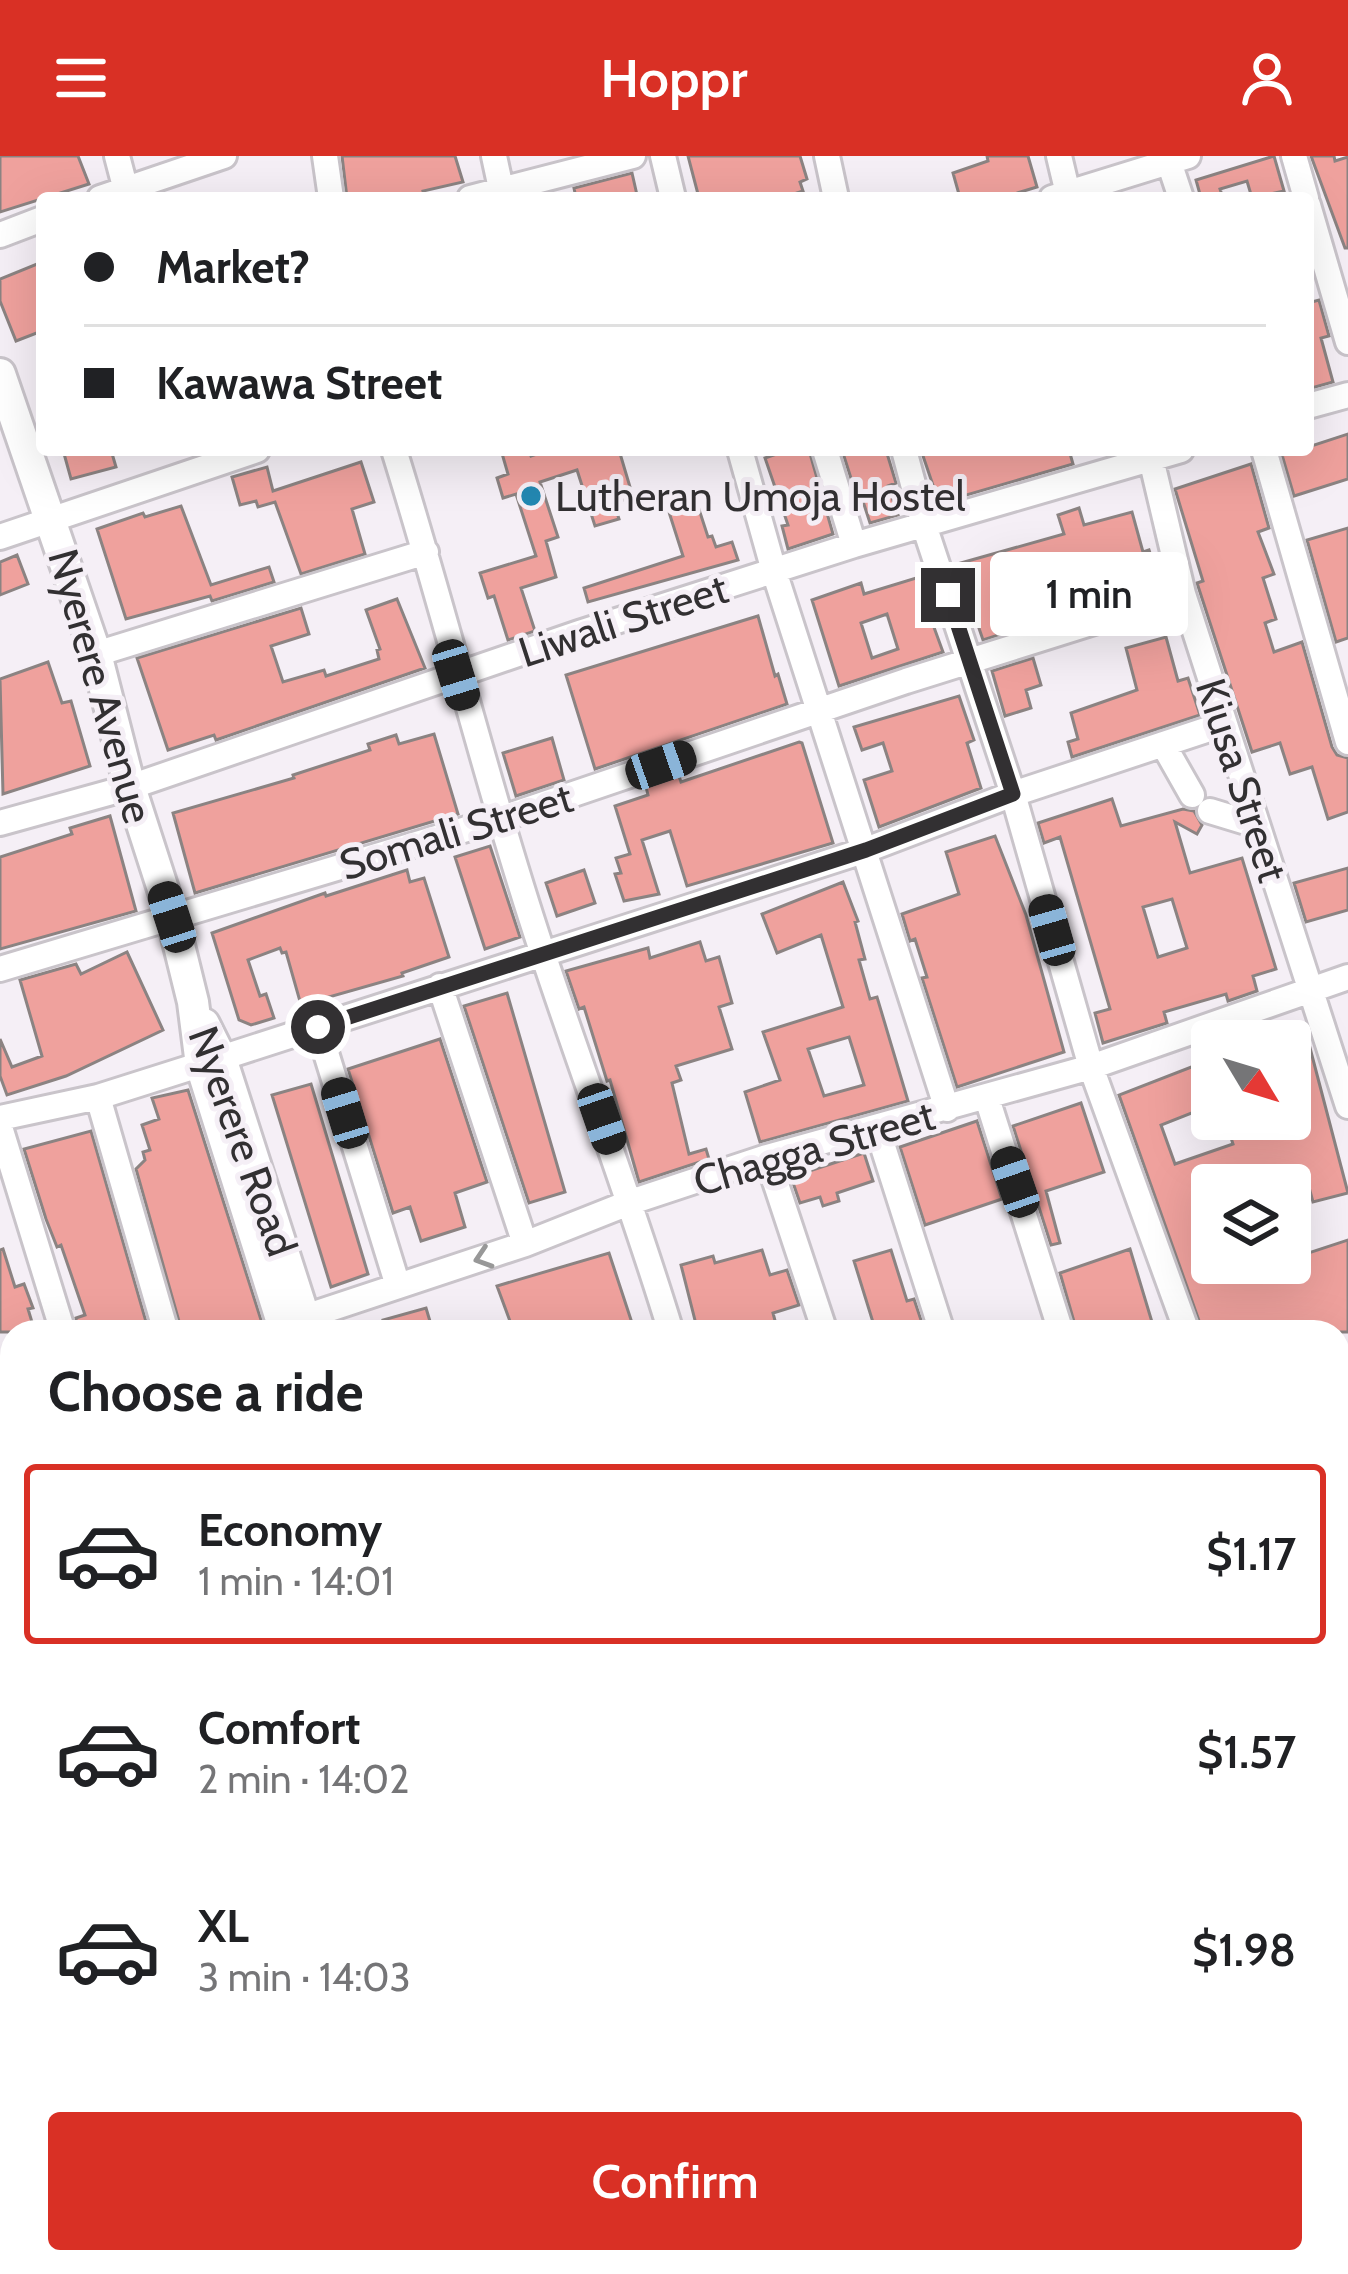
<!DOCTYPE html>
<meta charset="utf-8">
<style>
body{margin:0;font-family:Cabin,sans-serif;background:#f6f6f6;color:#202124;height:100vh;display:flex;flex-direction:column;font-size:45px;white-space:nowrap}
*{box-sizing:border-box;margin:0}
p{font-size:39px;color:#757577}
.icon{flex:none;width:66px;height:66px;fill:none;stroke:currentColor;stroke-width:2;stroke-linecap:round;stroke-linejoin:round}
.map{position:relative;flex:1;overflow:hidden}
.panel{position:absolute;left:0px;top:1164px;width:1350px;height:954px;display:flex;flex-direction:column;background:#fff;border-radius:36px 36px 0 0;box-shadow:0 12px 48px #0002}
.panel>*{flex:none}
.top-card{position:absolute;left:36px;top:36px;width:1278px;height:264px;border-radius:12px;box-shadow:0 12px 48px #0002;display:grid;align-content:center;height:264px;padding:0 48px;background:#fff}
.needle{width:78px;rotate:128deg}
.controls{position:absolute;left:1191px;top:864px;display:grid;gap:24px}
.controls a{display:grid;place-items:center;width:120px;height:120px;border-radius:12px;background:#fff;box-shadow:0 12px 48px #0002;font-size:60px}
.end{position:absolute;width:54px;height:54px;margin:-27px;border:15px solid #323032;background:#fff;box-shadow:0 0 0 6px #fff}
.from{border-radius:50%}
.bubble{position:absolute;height:84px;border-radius:12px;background:#fff;box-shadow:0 12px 48px #0002;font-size:39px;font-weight:600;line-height:84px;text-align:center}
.car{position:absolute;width:36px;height:72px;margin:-36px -18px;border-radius:15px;box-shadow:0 0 9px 3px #0007;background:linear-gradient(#222 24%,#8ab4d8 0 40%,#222 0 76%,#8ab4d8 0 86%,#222 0)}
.top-card b{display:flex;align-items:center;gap:42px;height:114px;font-size:45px}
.top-card b+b{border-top:3px solid #e0e0e0}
.top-card i{width:30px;height:30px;background:#202124}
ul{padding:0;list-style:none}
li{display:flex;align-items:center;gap:36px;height:180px;margin:0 24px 18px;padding:0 24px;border:6px solid transparent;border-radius:12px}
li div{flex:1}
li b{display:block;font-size:45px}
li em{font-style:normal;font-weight:600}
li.on{border-color:#d93025}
li>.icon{width:108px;height:108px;stroke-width:1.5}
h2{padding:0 48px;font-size:54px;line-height:144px}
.primary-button{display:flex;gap:24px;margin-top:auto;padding:24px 48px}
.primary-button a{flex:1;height:138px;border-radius:12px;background:#d93025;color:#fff;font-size:48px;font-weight:600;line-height:138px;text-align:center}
header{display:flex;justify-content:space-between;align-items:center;height:156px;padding:0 48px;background:#d93025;color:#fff;font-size:54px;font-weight:600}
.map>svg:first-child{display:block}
</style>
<header><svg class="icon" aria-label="menu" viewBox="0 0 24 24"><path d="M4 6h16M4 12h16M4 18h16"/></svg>Hoppr<svg class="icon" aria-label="person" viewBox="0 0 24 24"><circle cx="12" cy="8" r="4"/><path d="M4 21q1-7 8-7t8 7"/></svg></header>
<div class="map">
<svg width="1348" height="2118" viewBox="0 0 1348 2118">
<rect width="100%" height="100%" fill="#f5eff6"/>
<!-- building -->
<path fill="#efa19d" stroke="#8b8382" stroke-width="3" fill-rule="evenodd" d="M0,0h78l11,28 -89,28z
M342,0h113l8,26 -40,9 2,7h-78z
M688,0h112l7,23 -7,3 3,9 -21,7h-83z
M987,0h41l9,31 -36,11h-41l-7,-25 35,-12z
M1274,0l10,35 -32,7 -5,-17 -27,8 3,9h-22l-5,-18z
M1311,0h23l1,5 13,-4v91h-3z
M632,17l5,22 -61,3 -2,-10z
M42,106v69l-26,10 -16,-40v-22z
M1319,144l10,36 -8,2 12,44 -25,7v-86z
M1348,278v45l-54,17 -12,-41 26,-5v-3z
M63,294h48l5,17 -45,12z
M501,294h28l2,6 17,-6h71l14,47 -19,6 5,16 -24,7 -18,-56 -37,12 18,55 -12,4 10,36 -35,11 14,43 -27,9 -14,-44 -6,2 -8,-25 56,-17 -20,-62 -13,4 -6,-20 11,-4z
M788,294h21l24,84 -45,15 -6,-23 6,-1 -23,-67z
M842,294h44l10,33 -8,3 10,29 -28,8 -10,-31 -4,2z
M930,294h139l4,14 -134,39 -17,-50z
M361,306l13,40 -22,7 13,45 -64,20 -26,-72 -17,5 -2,-6 -16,4 -8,-28 35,-10 6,24z
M1251,308l18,64 -11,4 16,42 -11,4 13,41 -11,4 9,29 28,-10 30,105 5,8 11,3v54l-20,7 -16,-52 -22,7 -10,-31 -28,9 -54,-166 -1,-3 6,-2 -28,-92z
M696,344l12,37 4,-1 4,11 16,-5 6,18 -150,42 -4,-14 99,-32 -15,-47z
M181,350l30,79 58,-18 5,15 -62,19 -2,-5 -84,23 -29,-90 46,-16 2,4z
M1079,352l5,17 48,-13 11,40 6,-2 11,34 -177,56 -26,-76 107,-30 -6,-19z
M1348,372v110l-12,4 -29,-102z
M17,399l11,29 -28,11v-33z
M916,422l27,74 -104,34 -27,-86 49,-17 3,11zM887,458l11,35 -26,9 -11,-35z
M397,443l28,69 -209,72 -2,-5 -46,15 -31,-92 164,-50 8,26 -38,12 12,36 41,-12 2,6 53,-17 -2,-9 3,-1 -14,-39z
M758,460l17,60 3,-2 9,30 -192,65 -29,-94z
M1166,481l12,44 10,-3 12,37 -128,42 -4,-15 10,-3 -7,-26 66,-23 -11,-42z
M1033,502l8,27 -15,5 5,18 -26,8 -13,-45z
M48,506l14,41 9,-2 19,65 -87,28 -3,-115z
M959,540l15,44 -7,3 14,45 -102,39 -15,-47 28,-9 -9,-28 -21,7 -8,-23z
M434,578l24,80 -263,79 -22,-80 121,-35 -1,-3 77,-25 -2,-6 28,-9 3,9z
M552,582l12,42 -48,16 -13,-43z
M799,586l3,1 31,100 -146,43 -17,-55 -28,9 17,54 -35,7 -9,-27 6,-1 -5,-15 14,-4 -15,-48 33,-11 -2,-8 33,-11 2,6z
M1112,643l9,27 62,-17 11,2 8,14 -5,9 -22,-12 15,51 52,-15 34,111 -23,7 4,15 -29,10 -2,-7 -62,18 3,11 -64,20 -8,-30 15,-4 -50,-172 -16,6 -6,-20zM1172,743l15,49 -29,9 -15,-50z
M110,660l26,95 -136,38v-92l72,-23 -2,-6z
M995,680l31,79 38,137 -107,35 -35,-109 5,-1 -12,-38 -5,2 -8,-27 57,-20 -13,-42z
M490,690l30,91 -35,12 -30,-92z
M1348,712v42l-42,12 -12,-39z
M407,714l3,12 14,-4 25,79 -47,16 1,3 -102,29 -15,-53 -4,1 -2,-5 -32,12 12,36 6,-2 8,24 -23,7 -12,-5 -27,-87 113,-40 1,3z
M584,714l11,33 -38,13 -11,-33z
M843,726l15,39 -3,1 10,37 -6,1 11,39 7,-2 31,104 -148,41 -15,-50 35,-12 -17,-48 80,-25 -22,-72 -44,18 -15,-39zM849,881l15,48 -40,11 -16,-47z
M700,786l6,19 13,-4 13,46 -13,4 13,42 -56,17 5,14 -9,3 17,71 17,-5 3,10 -70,23 -29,-102 -3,1 -23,-74 -5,2 -13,-38 82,-23 2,10z
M127,796l36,78 -97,46 -59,19 -7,-19v-37l12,28 30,-11 -22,-76 56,-16 5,10z
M507,837l58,199 -36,11 -65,-197z
M1304,869l44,168 -35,9 -4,-15 -19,5v-7h-38l-2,-7 -41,7 3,78h78v-4l58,-19v92h-145l-84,-237 93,-36v46l-51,20 14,39 58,-20 -8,-25h65v-90z
M440,883l47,143 -32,11 10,34 -44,14 -11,-34 -17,6 -45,-144z
M311,928l57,190 -37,13 -59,-192z
M188,934l74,233v9h-80l-46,-163 9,-9 -2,-8 7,-2 -8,-25 17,-6 -7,-21z
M1081,947l23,69 -58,19 14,52 -9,2 -38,-119z
M977,965l25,78 -77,26 -25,-78z
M91,975l58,201h-70l-3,-14 9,-3 -24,-70 -4,2 -11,-28 -22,-70z
M864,997l9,28 -36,12 2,8 -16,5 -3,-9 -20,6 -9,-26z
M3,1093l12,38 9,-3 9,24 -5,1 7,23h-35v-82z
M1130,1093l25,83h-78l-17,-59z
M762,1094l8,25 17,-5 12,35 -26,8 5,19h-80l-17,-67 32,-9 2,7z
M891,1094l16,51 7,-2 11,33h-49l-22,-71z
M609,1097l26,79h-121l-17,-46z
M426,1152l6,20 -46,4 -3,-12z"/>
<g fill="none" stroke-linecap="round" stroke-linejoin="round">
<!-- minor casing -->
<g stroke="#c9c4ca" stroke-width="30">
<path id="minor" d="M117,0l11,42
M325,0l6,42
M494,0l9,42
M663,0l10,42
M827,0l9,42
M1059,0l10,42
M1294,0l12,42
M1169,6l12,36
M100,42l124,-42
M470,42l163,-42
M1052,42l136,-42
M1308,49l40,137
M0,79l42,-16
M1308,250l40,-11
M394,294c52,166 93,335 148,501 42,127 90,252 129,381
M740,294l34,121 173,538
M825,294l29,95
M904,294l20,75 89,269 78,273 96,265
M1149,294l34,144 165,512
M1264,294l84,292
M0,381l257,-87
M96,498l330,-102
M1163,588l29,51
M1210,655l46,14
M0,667l130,-36 449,-154 275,-88 327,-95
M0,813l500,-150 406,-138 277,-87
M440,830l85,258
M318,871l80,259
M98,941l68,235
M987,942l74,234
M0,962l98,-21 123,-39 645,-208 147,-56 211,-70
M0,971l63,205
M877,972l65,204
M767,1001l58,175
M290,1166l235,-78 106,-42 136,-45 324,-90 257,-90
M0,1305l12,-3
M0,1494l12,37
M1338,1633l10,32
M0,1773l12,-4
M1338,1785l10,-4
M0,1930l12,34
M1344,2026l4,-9
M63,2106l4,12
M212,2106l4,12
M970,2106l4,12
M329,2118l44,-12"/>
</g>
<!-- major casing -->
<g stroke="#c9c4ca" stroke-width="36">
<path id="major" d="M0,218l96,280 34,133 42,130 21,85 8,63 84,267
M204,868l17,34 88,274
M1338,1364l10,4
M592,2106l4,12
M622,2106l4,12"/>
</g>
<!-- minor -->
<use href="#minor" stroke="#fff" stroke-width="24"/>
<!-- major -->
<use href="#major" stroke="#fff" stroke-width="30"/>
</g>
<!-- one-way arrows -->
<defs><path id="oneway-chevron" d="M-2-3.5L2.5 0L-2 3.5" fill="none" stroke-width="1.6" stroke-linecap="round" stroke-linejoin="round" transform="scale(3)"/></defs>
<use stroke="#989898" href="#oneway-chevron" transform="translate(483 1102) rotate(162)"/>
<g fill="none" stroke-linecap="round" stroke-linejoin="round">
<!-- route -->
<path stroke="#323032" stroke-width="15" d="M318,871l548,-177 147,-56 -65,-199"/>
</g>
<!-- markers -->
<circle fill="#2388b2" stroke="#f5eff6" stroke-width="4.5" cx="531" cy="340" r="12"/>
<g text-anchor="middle" stroke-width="10" stroke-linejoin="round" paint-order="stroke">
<!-- poi labels -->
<g font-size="42" fill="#323032" stroke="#f5eff6" text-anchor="start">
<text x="555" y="355">Lutheran Umoja Hostel</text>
</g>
<!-- street labels -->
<g font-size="42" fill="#323032" stroke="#f5eff6">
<text transform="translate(623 464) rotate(-18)" y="15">Liwali Street</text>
<text transform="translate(101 530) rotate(74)" y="15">Nyerere Avenue</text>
<text transform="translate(1242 624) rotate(72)" y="15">Kiusa Street</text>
<text transform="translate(456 675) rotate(-17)" y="15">Somali Street</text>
<text transform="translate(243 985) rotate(70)" y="15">Nyerere Road</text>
<text transform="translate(814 992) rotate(-16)" y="15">Chagga Street</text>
</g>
</g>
</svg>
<div class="controls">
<a><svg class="needle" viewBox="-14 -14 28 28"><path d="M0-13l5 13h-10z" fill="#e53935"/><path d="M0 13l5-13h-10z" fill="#757577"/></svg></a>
<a><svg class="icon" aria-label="layers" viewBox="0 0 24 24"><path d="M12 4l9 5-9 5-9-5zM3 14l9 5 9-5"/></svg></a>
</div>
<i class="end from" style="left:318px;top:871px"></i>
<i class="end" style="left:948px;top:439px"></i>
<div class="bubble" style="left:990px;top:396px;width:198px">1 min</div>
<i class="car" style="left:456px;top:519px;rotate:163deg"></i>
<i class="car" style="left:661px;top:609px;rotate:71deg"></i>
<i class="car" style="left:172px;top:761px;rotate:342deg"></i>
<i class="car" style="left:1052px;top:774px;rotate:344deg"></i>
<i class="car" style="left:345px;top:957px;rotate:343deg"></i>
<i class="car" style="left:602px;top:963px;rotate:161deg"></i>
<i class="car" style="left:1015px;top:1026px;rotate:341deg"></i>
<div class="top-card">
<b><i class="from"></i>Market?</b>
<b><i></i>Kawawa Street</b>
</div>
<section class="panel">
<h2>Choose a ride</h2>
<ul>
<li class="on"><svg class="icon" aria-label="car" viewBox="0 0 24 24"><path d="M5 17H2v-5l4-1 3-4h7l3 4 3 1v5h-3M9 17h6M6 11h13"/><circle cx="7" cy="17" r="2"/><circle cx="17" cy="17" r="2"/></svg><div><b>Economy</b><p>1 min · 14:01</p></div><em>$1.17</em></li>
<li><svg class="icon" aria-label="car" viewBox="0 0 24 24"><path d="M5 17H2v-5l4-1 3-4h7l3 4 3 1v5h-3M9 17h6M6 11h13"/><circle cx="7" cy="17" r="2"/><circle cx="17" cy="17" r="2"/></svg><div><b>Comfort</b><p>2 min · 14:02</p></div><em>$1.57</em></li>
<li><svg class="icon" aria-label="car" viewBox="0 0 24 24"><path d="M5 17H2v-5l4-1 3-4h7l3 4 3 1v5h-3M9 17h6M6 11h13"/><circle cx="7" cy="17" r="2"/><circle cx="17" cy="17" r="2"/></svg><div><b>XL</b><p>3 min · 14:03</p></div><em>$1.98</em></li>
</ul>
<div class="primary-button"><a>Confirm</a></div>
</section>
</div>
